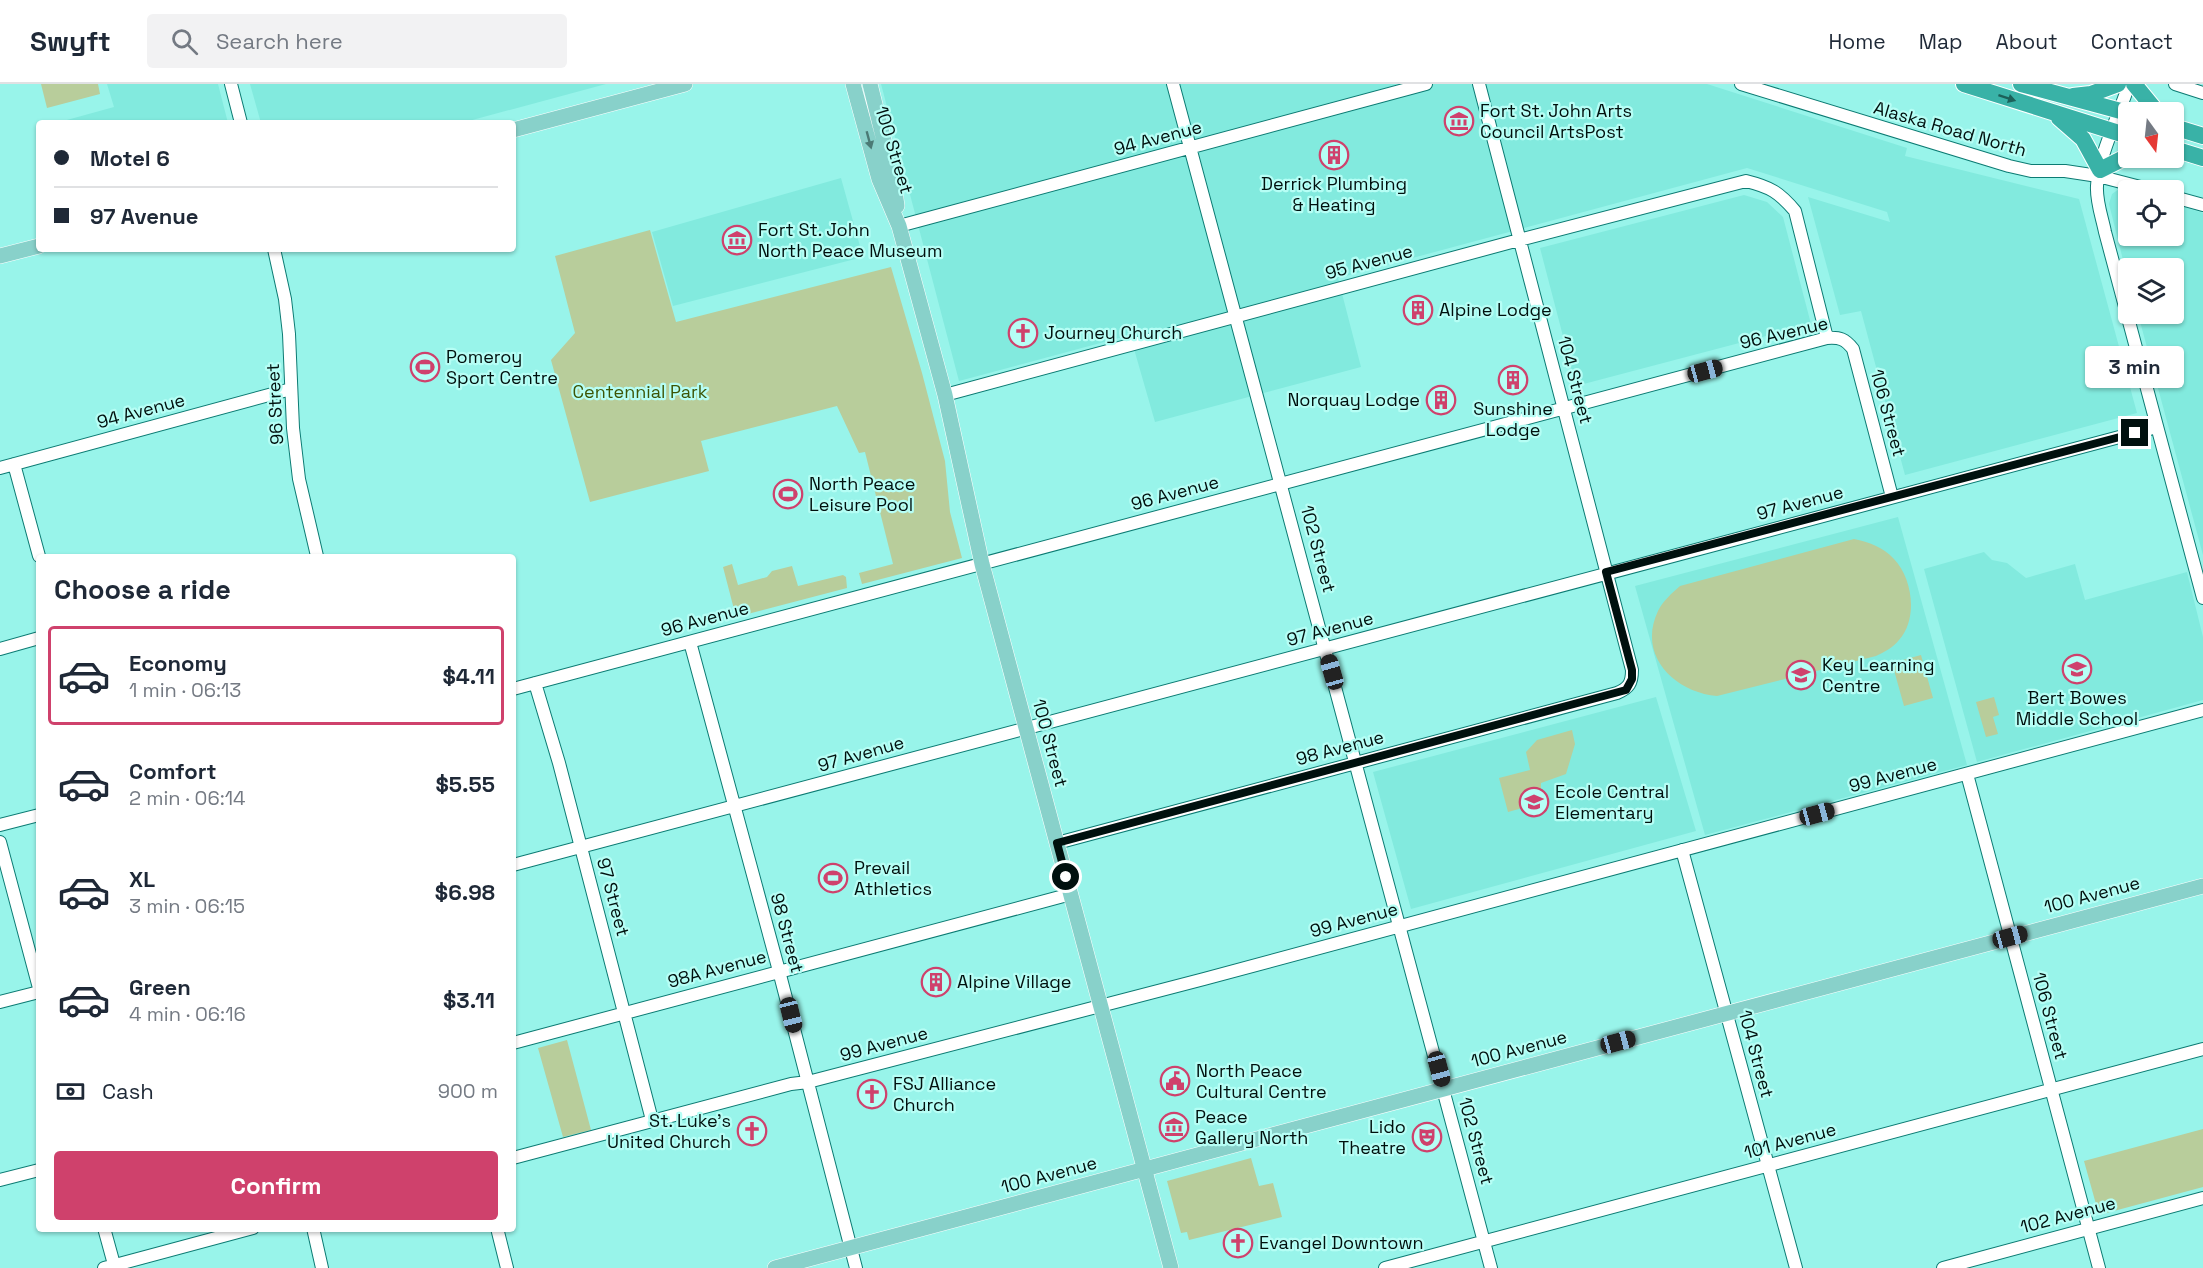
<!DOCTYPE html>
<meta charset="utf-8">
<style>
body{margin:0;font-family:"Space Grotesk",sans-serif;background:#f2f2f3;color:#1f2937;height:100vh;display:flex;flex-direction:column;font-size:22px;white-space:nowrap}
*{box-sizing:border-box;margin:0}
p{font-size:20px;color:#747a83}
.icon{flex:none;width:33px;height:33px;fill:none;stroke:currentColor;stroke-width:2;stroke-linecap:round;stroke-linejoin:round}
.map{position:relative;flex:1;overflow:hidden}
.sheet{position:absolute;left:36px;top:470px;width:480px;height:678px;display:flex;flex-direction:column;background:#fff;border-radius:6px;box-shadow:0 2px 4px #0004}
.sheet>*{flex:none}
.hud{position:absolute;left:36px;top:36px;width:480px;height:132px;border-radius:6px;box-shadow:0 2px 4px #0004;display:grid;align-content:center;height:132px;padding:0 18px;background:#fff}
.needle{width:39px;rotate:165deg}
.tools{position:absolute;left:2118px;top:18px;display:grid;gap:12px}
.tools a{display:grid;place-items:center;width:66px;height:66px;border-radius:6px;background:#fff;box-shadow:0 2px 4px #0004;font-size:30px}
.end{position:absolute;width:27px;height:27px;margin:-14px;border:8px solid #00100e;background:#fff;box-shadow:0 0 0 3px #fff}
.from{border-radius:50%}
.bubble{position:absolute;height:42px;border-radius:6px;background:#fff;box-shadow:0 2px 4px #0004;font-size:20px;font-weight:700;line-height:42px;text-align:center}
.car{position:absolute;width:18px;height:36px;margin:-18px -9px;border-radius:8px;box-shadow:0 0 4px 2px #0007;background:linear-gradient(#222 24%,#8ab4d8 0 40%,#222 0 76%,#8ab4d8 0 86%,#222 0)}
.hud b{display:flex;align-items:center;gap:21px;height:57px;font-size:22px}
.hud b+b{border-top:2px solid #e0e1e3}
.hud i{width:15px;height:15px;background:#1f2937}
ul{padding:0;list-style:none}
li{display:flex;align-items:center;gap:18px;height:99px;margin:0 12px 9px;padding:0 6px;border:3px solid transparent;border-radius:6px}
li div{flex:1}
li b{display:block;font-size:22px}
li em{font-style:normal;font-weight:700}
li.active{border-color:#cf416c}
li>.icon{width:54px;height:54px;stroke-width:1.5}
h2{padding:0 18px;font-size:27px;line-height:72px}
.pay{display:flex;align-items:center;gap:15px;height:66px;padding:0 18px;font-size:22px}
.pay p{margin-inline-start:auto}
.button{display:flex;gap:12px;margin-top:auto;padding:12px 18px}
.button a{flex:1;height:69px;border-radius:6px;background:#cf416c;color:#fff;font-size:24px;font-weight:700;line-height:69px;text-align:center}
header{display:flex;align-items:center;gap:36px;box-sizing:border-box;height:84px;padding:0 30px;background:#fff;border-bottom:2px solid #e0e1e3}
header strong{font-size:28px}
nav{display:flex;gap:33px;margin-inline-start:auto;font-size:21px}
.search{width:420px;height:54px;background:#f2f2f3;display:flex;align-items:center;gap:15px;box-sizing:border-box;padding:0 21px;border-radius:6px;color:#747a83;font-size:22px}
.map>svg:first-child{display:block}
</style>
<header>
<strong>Swyft</strong>
<div class="search"><svg class="icon" aria-label="search" viewBox="0 0 24 24"><circle cx="10" cy="10" r="6"/><path d="M15 15l6 6"/></svg>Search here</div>
<nav><a>Home</a><a>Map</a><a>About</a><a>Contact</a></nav>
</header>
<div class="map">
<svg width="2203" height="1184" viewBox="0 0 2203 1184">
<rect width="100%" height="100%" fill="#98f4ea"/>
<!-- built -->
<path fill="#82eade" d="M107,0h111l10,39h-172l58,-16z
M250,0h356l-141,38 -12,1h-192z
M881,0h826l200,64 -2,8 174,43 58,214 -232,62 -44,-164 -21,4 -32,-118 82,25 -3,-10 -140,-44 -409,110 23,89 -206,55 -25,-87 -171,46z
M841,94l22,79 -190,49 -21,-74z
M2119,105l9,2v45h46v-32l29,9v342l-65,-241h36v-46h-46v12l-19,-76 3,-10z
M1744,111l23,7 16,15 28,107 -235,62 -36,-138z
M1898,433l69,248 -262,70 -70,-249z
M1984,468l8,8 15,3 19,15 49,-14 10,36 102,-28 16,65v63l-226,62 -53,-193z
M1656,613l40,134 -285,78 -38,-137z"/>
<!-- green -->
<path fill="#b8cd9b" d="M41,0h57l2,10 -53,14z
M650,146l26,92 215,-55 31,106 23,88 5,51 12,46 -100,26 -3,-11 34,-9 -28,-112 -6,1 -22,-47 -136,35 8,30 -119,31 -39,-142 24,-27 -20,-77z
M1854,455c15,3 29,8 40,20 19,20 24,60 5,81 -6,8 -15,12 -23,16l-159,40c-43,-4 -80,-41 -59,-85 5,-10 14,-18 22,-25z
M732,480l6,21 29,-8 5,-6 20,-5 6,20 45,-11 3,2 1,11 -111,29 -13,-50z
M1921,571l12,43 -29,8 -12,-43z
M1994,613l5,18 -6,2 5,17 -12,3 -10,-35z
M1572,646l3,14 -9,30 -25,9v17l-4,4 -29,8 -9,-34 31,-8 -4,-18 11,-12z
M567,956l24,90 -28,7 -25,-89z
M2203,1045v58l-104,28 -15,-54z
M1251,1074l8,28 14,-3 9,34 -93,23 -2,-8 -6,1 -14,-52z"/>
<g fill="none" stroke-linecap="round" stroke-linejoin="round">
<!-- minor casing -->
<g stroke="#0c7b73" stroke-width="14">
<path id="minor" d="M231,0l10,39
M1173,0l318,1184
M1741,0l268,82 22,5h34l33,5 54,14
M2129,0c-9,29 -31,73 -32,102 -1,15 5,31 8,46l98,366
M2175,0l28,9
M2174,113l29,8
M899,142l527,-142
M274,165l11,50 4,35 4,94 6,51 18,77
M945,311l574,-155 227,-59c24,6 33,11 49,30l32,127
M14,380l25,92
M0,384l291,-79
M690,558l89,329 77,297
M0,565l39,-11
M535,599l24,80 93,357
M513,605l1314,-351c13,-1 18,1 26,11l39,148
M1967,690l132,494
M0,741l39,-10
M0,758l39,146
M1057,759l560,-150c12,-5 15,-10 15,-23l-153,-586
M1682,766l114,418
M513,781l1644,-438
M0,918l39,-10
M513,959l558,-149
M513,1074l278,-74 17,-2 396,-103 999,-269
M0,1096l39,-10
M104,1144l11,40
M313,1144l9,40
M497,1144l10,40
M104,1184l149,-40
M1385,1184l818,-219
M1943,1184l260,-70"/>
</g>
<!-- major casing -->
<g stroke="#fff" stroke-width="16">
<path id="major" d="M853,0l26,95 20,47 46,169 37,169 189,704
M870,0l23,93 4,29
M513,46l172,-46
M0,172l39,-10
M775,1184l1428,-382"/>
</g>
<!-- highway casing -->
<g stroke="#fff" stroke-width="18">
<path id="highway" d="M1964,0l164,52
M2021,0l107,29
M2134,0l23,28
M2073,12l18,-2 27,-10
M2059,34l24,21 17,31 28,-14
M2174,43l29,9
M2174,65l29,9"/>
</g>
<!-- minor -->
<use href="#minor" stroke="#fff" stroke-width="12"/>
<!-- major -->
<use href="#major" stroke="#88d1ca" stroke-width="15"/>
<!-- highway -->
<use href="#highway" stroke="#39b2a7" stroke-width="16"/>
</g>
<!-- one-way arrows -->
<defs><path id="oneway-solid" d="M-6-.8H1V-3.2L6.5 0L1 3.2V.8H-6Z" transform="scale(1.5)"/></defs>
<use fill="#1c615a" href="#oneway-solid" transform="translate(2007 14) rotate(18)"/>
<use fill="#4b7a75" href="#oneway-solid" transform="translate(869 56) rotate(75)"/>
<g fill="none" stroke-linecap="round" stroke-linejoin="round">
<!-- route -->
<path stroke="#00100e" stroke-width="8" d="M1066,793l-9,-34 569,-153 6,-11v-9l-26,-98 529,-139"/>
</g>
<!-- icons -->
<defs>
<g id="museum-ring" transform="scale(1.5)"><circle r="9.5" fill="#b6fef5" stroke="#cf416c" stroke-width="1.5"/><path d="M0-6L6-3V-2H-6V-3ZM-5-1h2V3h-2ZM-1-1h2V3h-2ZM3-1h2V3H3ZM-6 4H6V6H-6Z" fill="#cf416c"/></g>
<g id="building-ring" transform="scale(1.5)"><circle r="9.5" fill="#b6fef5" stroke="#cf416c" stroke-width="1.5"/><path d="M-4-6H4V6H1V3H-1V6H-4ZM-2.5-4.3h1.7v1.8h-1.7ZM.8-4.3h1.7v1.8H.8ZM-2.5-1h1.7V.8h-1.7ZM.8-1h1.7V.8H.8Z" fill="#cf416c"/></g>
<g id="church-ring" transform="scale(1.5)"><circle r="9.5" fill="#b6fef5" stroke="#cf416c" stroke-width="1.5"/><path d="M-1.2-6h2.4v3.5h3.3v2.4h-3.3V6h-2.4V-.1h-3.3v-2.4h3.3Z" fill="#cf416c"/></g>
<g id="stadium-ring" transform="scale(1.5)"><circle r="9.5" fill="#b6fef5" stroke="#cf416c" stroke-width="1.5"/><path d="M0-5a6.5 5 0 1 0 0 10a6.5 5 0 1 0 0-10ZM-3.5-1.8h7v3.6h-7Z" fill="#cf416c"/></g>
<g id="school-ring" transform="scale(1.5)"><circle r="9.5" fill="#b6fef5" stroke="#cf416c" stroke-width="1.5"/><path d="M0-5L7-2L0 1L-7-2ZM-4 1L0 2.5L4 1V4Q0 6-4 4Z" fill="#cf416c"/></g>
<g id="civic-ring" transform="scale(1.5)"><circle r="9.5" fill="#b6fef5" stroke="#cf416c" stroke-width="1.5"/><path d="M-.6-6.5H3V-4.5H.6V-3L4-1V1h2V6H-6V1h2V-1L-.6-3ZM-1.2 2.5V6h2.4V2.5Z" fill="#cf416c"/></g>
<g id="theatre-ring" transform="scale(1.5)"><circle r="9.5" fill="#b6fef5" stroke="#cf416c" stroke-width="1.5"/><path d="M-5-5.5Q0-4 5-5.5V0Q5 5 0 6Q-5 5-5 0ZM-3.3-2.5H-1v1.5H-3.3ZM1-2.5H3.3v1.5H1ZM-2.8 1Q0 5.5 2.8 1Z" fill="#cf416c"/></g>
</defs>
<g fill-rule="evenodd">
<use href="#museum-ring" x="1459" y="37"/>
<use href="#building-ring" x="1334" y="71"/>
<use href="#museum-ring" x="737" y="156"/>
<use href="#building-ring" x="1418" y="226"/>
<use href="#church-ring" x="1023" y="249"/>
<use href="#stadium-ring" x="425" y="283"/>
<use href="#building-ring" x="1513" y="296"/>
<use href="#building-ring" x="1441" y="316"/>
<use href="#stadium-ring" x="788" y="410"/>
<use href="#school-ring" x="2077" y="585"/>
<use href="#school-ring" x="1801" y="591"/>
<use href="#school-ring" x="1534" y="718"/>
<use href="#stadium-ring" x="833" y="794"/>
<use href="#building-ring" x="936" y="898"/>
<use href="#civic-ring" x="1175" y="997"/>
<use href="#church-ring" x="872" y="1010"/>
<use href="#museum-ring" x="1174" y="1043"/>
<use href="#church-ring" x="752" y="1047"/>
<use href="#theatre-ring" x="1427" y="1053"/>
<use href="#church-ring" x="1238" y="1159"/>
</g>
<g text-anchor="middle" stroke-width="4.5" stroke-linejoin="round" paint-order="stroke">
<!-- poi labels -->
<g font-size="18" fill="#00100e" stroke="#b6fef5" text-anchor="start">
<text x="1480" y="33">Fort St. John Arts<tspan x="1480" dy="21">Council ArtsPost</tspan></text>
<text x="1334" y="106" text-anchor="middle">Derrick Plumbing<tspan x="1334" dy="21">&amp; Heating</tspan></text>
<text x="758" y="152">Fort St. John<tspan x="758" dy="21">North Peace Museum</tspan></text>
<text x="1439" y="232">Alpine Lodge</text>
<text x="1044" y="255">Journey Church</text>
<text x="446" y="279">Pomeroy<tspan x="446" dy="21">Sport Centre</tspan></text>
<text x="1420" y="322" text-anchor="end">Norquay Lodge</text>
<text x="1513" y="331" text-anchor="middle">Sunshine<tspan x="1513" dy="21">Lodge</tspan></text>
<text x="809" y="406">North Peace<tspan x="809" dy="21">Leisure Pool</tspan></text>
<text x="1822" y="587">Key Learning<tspan x="1822" dy="21">Centre</tspan></text>
<text x="2077" y="620" text-anchor="middle">Bert Bowes<tspan x="2077" dy="21">Middle School</tspan></text>
<text x="1555" y="714">Ecole Central<tspan x="1555" dy="21">Elementary</tspan></text>
<text x="854" y="790">Prevail<tspan x="854" dy="21">Athletics</tspan></text>
<text x="957" y="904">Alpine Village</text>
<text x="1196" y="993">North Peace<tspan x="1196" dy="21">Cultural Centre</tspan></text>
<text x="893" y="1006">FSJ Alliance<tspan x="893" dy="21">Church</tspan></text>
<text x="1195" y="1039">Peace<tspan x="1195" dy="21">Gallery North</tspan></text>
<text x="731" y="1043" text-anchor="end">St. Luke's<tspan x="731" dy="21">United Church</tspan></text>
<text x="1406" y="1049" text-anchor="end">Lido<tspan x="1406" dy="21">Theatre</tspan></text>
<text x="1259" y="1165">Evangel Downtown</text>
</g>
<!-- street labels -->
<g font-size="18" fill="#00100e" stroke="#b6fef5">
<text transform="translate(1950 45) rotate(16)" y="6">Alaska Road North</text>
<text transform="translate(1158 54) rotate(-15)" y="6">94 Avenue</text>
<text transform="translate(894 66) rotate(73)" y="6">100 Street</text>
<text transform="translate(1369 178) rotate(-15)" y="6">95 Avenue</text>
<text transform="translate(1784 249) rotate(-13)" y="6">96 Avenue</text>
<text transform="translate(1575 296) rotate(75)" y="6">104 Street</text>
<text transform="translate(275 320) rotate(-93)" y="6">96 Street</text>
<text transform="translate(141 327) rotate(-15)" y="6">94 Avenue</text>
<text transform="translate(1888 329) rotate(75)" y="6">106 Street</text>
<text transform="translate(1175 409) rotate(-15)" y="6">96 Avenue</text>
<text transform="translate(1800 419) rotate(-15)" y="6">97 Avenue</text>
<text transform="translate(1318 465) rotate(75)" y="6">102 Street</text>
<text transform="translate(705 535) rotate(-15)" y="6">96 Avenue</text>
<text transform="translate(1330 545) rotate(-15)" y="6">97 Avenue</text>
<text transform="translate(1050 659) rotate(75)" y="6">100 Street</text>
<text transform="translate(1340 664) rotate(-15)" y="6">98 Avenue</text>
<text transform="translate(861 670) rotate(-16)" y="6">97 Avenue</text>
<text transform="translate(1893 691) rotate(-15)" y="6">99 Avenue</text>
<text transform="translate(2092 811) rotate(-15)" y="6">100 Avenue</text>
<text transform="translate(613 813) rotate(75)" y="6">97 Street</text>
<text transform="translate(1354 836) rotate(-15)" y="6">99 Avenue</text>
<text transform="translate(787 849) rotate(75)" y="6">98 Street</text>
<text transform="translate(717 885) rotate(-15)" y="6">98A Avenue</text>
<text transform="translate(2050 932) rotate(75)" y="6">106 Street</text>
<text transform="translate(884 960) rotate(-15)" y="6">99 Avenue</text>
<text transform="translate(1519 965) rotate(-15)" y="6">100 Avenue</text>
<text transform="translate(1756 970) rotate(75)" y="6">104 Street</text>
<text transform="translate(1476 1057) rotate(75)" y="6">102 Street</text>
<text transform="translate(1790 1057) rotate(-15)" y="6">101 Avenue</text>
<text transform="translate(1049 1091) rotate(-15)" y="6">100 Avenue</text>
<text transform="translate(2068 1131) rotate(-15)" y="6">102 Avenue</text>
</g>
<!-- park labels -->
<g font-size="18" fill="#3d5405" stroke="#b6fef5">
<text x="640" y="314">Centennial Park</text>
</g>
</g>
</svg>
<div class="tools">
<a><svg class="needle" viewBox="-14 -14 28 28"><path d="M0-13l5 13h-10z" fill="#e53935"/><path d="M0 13l5-13h-10z" fill="#747a83"/></svg></a>
<a><svg class="icon" aria-label="locate" viewBox="0 0 24 24"><circle cx="12" cy="12" r="6"/><path d="M12 2v4M12 18v4M2 12h4M18 12h4"/></svg></a>
<a><svg class="icon" aria-label="layers" viewBox="0 0 24 24"><path d="M12 4l9 5-9 5-9-5zM3 14l9 5 9-5"/></svg></a>
</div>
<i class="end from" style="left:1066px;top:793px"></i>
<i class="end" style="left:2135px;top:349px"></i>
<div class="bubble" style="left:2085px;top:262px;width:99px">3 min</div>
<i class="car" style="left:1705px;top:287px;rotate:75deg"></i>
<i class="car" style="left:1332px;top:588px;rotate:344deg"></i>
<i class="car" style="left:1817px;top:730px;rotate:75deg"></i>
<i class="car" style="left:2010px;top:853px;rotate:75deg"></i>
<i class="car" style="left:791px;top:931px;rotate:166deg"></i>
<i class="car" style="left:1618px;top:958px;rotate:75deg"></i>
<i class="car" style="left:1439px;top:985px;rotate:165deg"></i>
<div class="hud">
<b><i class="from"></i>Motel 6</b>
<b><i></i>97 Avenue</b>
</div>
<section class="sheet">
<h2>Choose a ride</h2>
<ul>
<li class="active"><svg class="icon" aria-label="car" viewBox="0 0 24 24"><path d="M5 17H2v-5l4-1 3-4h7l3 4 3 1v5h-3M9 17h6M6 11h13"/><circle cx="7" cy="17" r="2"/><circle cx="17" cy="17" r="2"/></svg><div><b>Economy</b><p>1 min · 06:13</p></div><em>$4.11</em></li>
<li><svg class="icon" aria-label="car" viewBox="0 0 24 24"><path d="M5 17H2v-5l4-1 3-4h7l3 4 3 1v5h-3M9 17h6M6 11h13"/><circle cx="7" cy="17" r="2"/><circle cx="17" cy="17" r="2"/></svg><div><b>Comfort</b><p>2 min · 06:14</p></div><em>$5.55</em></li>
<li><svg class="icon" aria-label="car" viewBox="0 0 24 24"><path d="M5 17H2v-5l4-1 3-4h7l3 4 3 1v5h-3M9 17h6M6 11h13"/><circle cx="7" cy="17" r="2"/><circle cx="17" cy="17" r="2"/></svg><div><b>XL</b><p>3 min · 06:15</p></div><em>$6.98</em></li>
<li><svg class="icon" aria-label="car" viewBox="0 0 24 24"><path d="M5 17H2v-5l4-1 3-4h7l3 4 3 1v5h-3M9 17h6M6 11h13"/><circle cx="7" cy="17" r="2"/><circle cx="17" cy="17" r="2"/></svg><div><b>Green</b><p>4 min · 06:16</p></div><em>$3.11</em></li>
</ul>
<div class="pay"><svg class="icon" aria-label="cash" viewBox="0 0 24 24"><path d="M3 7h18v10H3z"/><circle cx="12" cy="12" r="2"/></svg>Cash<p>900 m</p></div>
<div class="button"><a>Confirm</a></div>
</section>
</div>
